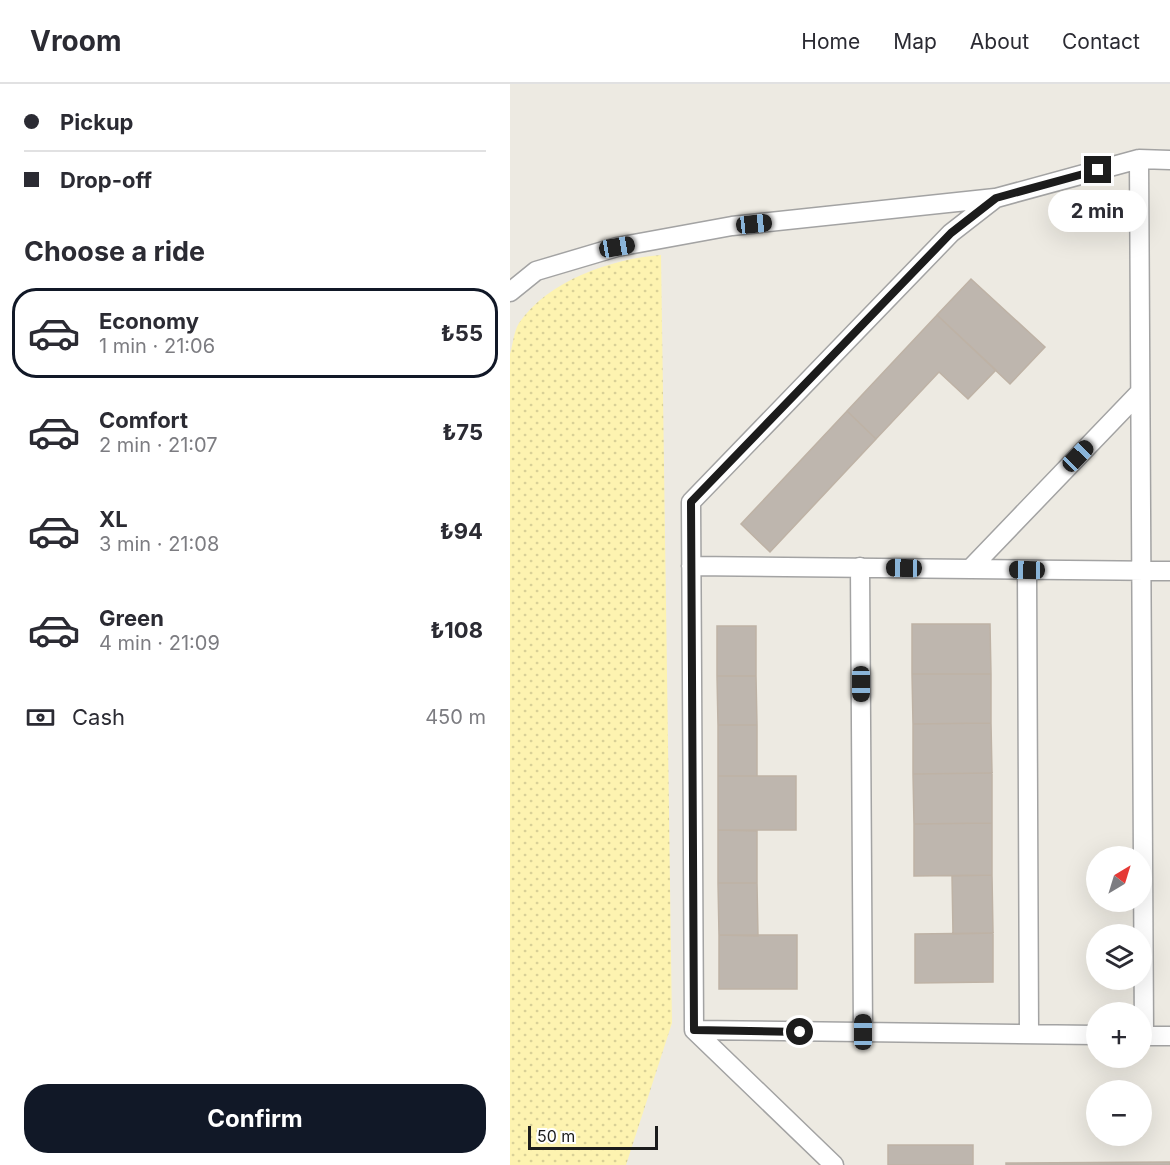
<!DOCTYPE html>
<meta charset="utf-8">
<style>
body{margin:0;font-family:Inter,sans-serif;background:#f7f7f7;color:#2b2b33;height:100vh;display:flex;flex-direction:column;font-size:22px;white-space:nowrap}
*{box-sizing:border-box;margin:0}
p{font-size:20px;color:#7c7c81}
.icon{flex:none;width:33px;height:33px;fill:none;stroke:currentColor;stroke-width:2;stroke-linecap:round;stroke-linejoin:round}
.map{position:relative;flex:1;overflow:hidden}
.sheet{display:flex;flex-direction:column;background:#fff;width:510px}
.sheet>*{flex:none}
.hud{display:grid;align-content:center;height:132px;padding:0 24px;background:#fff}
.needle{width:39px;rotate:38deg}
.controls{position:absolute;left:576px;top:762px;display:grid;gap:12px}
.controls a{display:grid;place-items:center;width:66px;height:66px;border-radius:50%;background:#fff;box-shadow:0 6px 24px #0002;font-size:30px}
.scale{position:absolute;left:18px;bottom:15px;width:130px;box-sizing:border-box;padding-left:6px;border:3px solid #1c1c1c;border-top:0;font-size:16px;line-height:21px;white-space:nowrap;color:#1c1c1c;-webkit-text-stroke:4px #fff;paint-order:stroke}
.end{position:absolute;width:27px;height:27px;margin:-14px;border:8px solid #1c1c1c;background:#fff;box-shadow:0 0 0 3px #fff}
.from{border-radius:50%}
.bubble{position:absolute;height:42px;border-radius:21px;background:#fff;box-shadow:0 6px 24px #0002;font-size:20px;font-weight:700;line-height:42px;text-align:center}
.car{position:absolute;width:18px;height:36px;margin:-18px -9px;border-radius:8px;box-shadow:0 0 4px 2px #0007;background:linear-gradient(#222 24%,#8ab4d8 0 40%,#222 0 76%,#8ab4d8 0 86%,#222 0)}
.hud b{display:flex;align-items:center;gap:21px;height:57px;font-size:22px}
.hud b+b{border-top:2px solid #e1e1e2}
.hud i{width:15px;height:15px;background:#2b2b33}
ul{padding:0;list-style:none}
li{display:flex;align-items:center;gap:18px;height:90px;margin:0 12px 9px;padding:0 12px;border:3px solid transparent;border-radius:24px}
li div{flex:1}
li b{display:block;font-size:22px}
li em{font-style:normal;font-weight:700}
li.selected{border-color:#111827}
li>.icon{width:54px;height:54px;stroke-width:1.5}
h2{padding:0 24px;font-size:27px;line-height:72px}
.pay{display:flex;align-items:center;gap:15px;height:66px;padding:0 24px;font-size:22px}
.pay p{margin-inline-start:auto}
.primary-button{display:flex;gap:12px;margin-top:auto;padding:12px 24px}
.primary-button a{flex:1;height:69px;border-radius:24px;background:#111827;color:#fff;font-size:24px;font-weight:700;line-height:69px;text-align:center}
header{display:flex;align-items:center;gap:36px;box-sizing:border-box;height:84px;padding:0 30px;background:#fff;border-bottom:2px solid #e1e1e2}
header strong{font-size:28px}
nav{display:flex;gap:33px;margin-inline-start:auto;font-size:21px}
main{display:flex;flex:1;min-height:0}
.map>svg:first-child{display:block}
</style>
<header>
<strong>Vroom</strong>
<nav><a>Home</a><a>Map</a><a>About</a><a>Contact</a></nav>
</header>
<main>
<section class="sheet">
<div class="hud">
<b><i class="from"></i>Pickup</b>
<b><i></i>Drop-off</b>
</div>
<h2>Choose a ride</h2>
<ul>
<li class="selected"><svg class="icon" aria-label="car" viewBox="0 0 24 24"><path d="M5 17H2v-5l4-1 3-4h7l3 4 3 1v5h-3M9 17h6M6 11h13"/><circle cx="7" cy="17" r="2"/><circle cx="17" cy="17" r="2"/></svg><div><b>Economy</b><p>1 min · 21:06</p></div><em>₺55</em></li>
<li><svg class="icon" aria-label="car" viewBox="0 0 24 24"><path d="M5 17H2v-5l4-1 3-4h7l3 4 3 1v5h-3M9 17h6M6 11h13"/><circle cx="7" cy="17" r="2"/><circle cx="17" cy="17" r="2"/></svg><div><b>Comfort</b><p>2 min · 21:07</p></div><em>₺75</em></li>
<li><svg class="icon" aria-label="car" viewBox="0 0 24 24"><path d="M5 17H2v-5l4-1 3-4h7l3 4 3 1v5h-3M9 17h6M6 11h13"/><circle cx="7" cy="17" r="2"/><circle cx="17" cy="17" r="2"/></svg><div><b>XL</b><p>3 min · 21:08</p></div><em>₺94</em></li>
<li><svg class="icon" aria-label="car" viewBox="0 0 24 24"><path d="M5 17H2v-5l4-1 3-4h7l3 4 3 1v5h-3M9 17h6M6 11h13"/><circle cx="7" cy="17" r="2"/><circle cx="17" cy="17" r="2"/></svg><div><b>Green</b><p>4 min · 21:09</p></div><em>₺108</em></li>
</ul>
<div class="pay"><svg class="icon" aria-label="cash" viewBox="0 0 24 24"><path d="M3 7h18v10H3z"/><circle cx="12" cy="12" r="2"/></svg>Cash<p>450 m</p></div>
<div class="primary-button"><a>Confirm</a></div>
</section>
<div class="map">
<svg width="660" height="1081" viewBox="0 0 660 1081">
<defs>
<pattern id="sand-dots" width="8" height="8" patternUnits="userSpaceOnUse" patternTransform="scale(1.5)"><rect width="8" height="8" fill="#fdf3b0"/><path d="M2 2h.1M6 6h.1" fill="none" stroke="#d8d097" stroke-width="1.8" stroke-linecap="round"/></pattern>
</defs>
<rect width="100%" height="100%" fill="#edeae2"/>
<!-- sand -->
<path fill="url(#sand-dots)" d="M151,171l11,768 -46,142h-116v-811c3,-10 4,-23 9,-31 30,-43 92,-64 142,-68z"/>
<!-- building -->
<path fill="#beb6ae" stroke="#beb2a5" stroke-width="1.5" d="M461,195l74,68 -35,37 -73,-69z
M427,231l59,55 -28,29 -29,-27 -63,67 -29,-28z
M337,327l29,28 -106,113 -29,-28z
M402,540h78l1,50h-79z
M207,542h39v50h-39z
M402,590h79v49l-78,1z
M207,592h39l1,49h-39z
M481,639l1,50 -79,1v-50z
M208,641h39v51h-39z
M482,689v50l-78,1 -1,-50z
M208,692h78v54h-78z
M482,739v52l-78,1v-52z
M208,746l39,1v52h-39z
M482,791l1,58 -40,1 -1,-58z
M208,799h39l1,53 -39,-1z
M483,849v49l-78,1v-49z
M209,851h78v54h-78z
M378,1061h85v20h-85z
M660,1078v3h-164v-2z"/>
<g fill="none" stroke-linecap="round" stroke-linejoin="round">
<!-- minor casing -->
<g stroke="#a3a3a3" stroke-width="21">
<path id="minor" d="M629,75l5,877
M0,208l26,-21 81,-24 115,-21 263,-28
M181,482l479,5
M350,483l3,465
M460,485l170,-177
M517,486l2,464
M184,946l402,5
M632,952h28
M324,1081l-140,-135 -3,-528 260,-269 45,-35 143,-39 31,1"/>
</g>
<!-- minor -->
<use href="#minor" stroke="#fff" stroke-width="18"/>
</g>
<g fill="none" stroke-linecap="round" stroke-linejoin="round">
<!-- route -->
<path stroke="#1c1c1c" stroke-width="8" d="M290,948l-106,-2 -3,-528 260,-269 45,-35 102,-28"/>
</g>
</svg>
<div class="controls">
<a><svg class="needle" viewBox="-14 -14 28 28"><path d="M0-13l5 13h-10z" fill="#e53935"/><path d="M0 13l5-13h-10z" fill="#7c7c81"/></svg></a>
<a><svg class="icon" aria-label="layers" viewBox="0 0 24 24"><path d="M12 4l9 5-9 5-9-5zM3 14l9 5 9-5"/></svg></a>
<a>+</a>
<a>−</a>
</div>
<div class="scale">50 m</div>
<i class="end from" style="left:290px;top:948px"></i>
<i class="end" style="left:588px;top:86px"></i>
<div class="bubble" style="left:538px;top:106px;width:99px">2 min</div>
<i class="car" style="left:244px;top:140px;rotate:84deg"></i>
<i class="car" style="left:107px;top:163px;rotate:80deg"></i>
<i class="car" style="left:568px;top:372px;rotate:44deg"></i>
<i class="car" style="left:394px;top:484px;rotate:271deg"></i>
<i class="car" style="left:517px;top:486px;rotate:271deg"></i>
<i class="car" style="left:351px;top:600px;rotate:180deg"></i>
<i class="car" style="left:353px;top:948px;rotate:0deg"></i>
</div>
</main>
